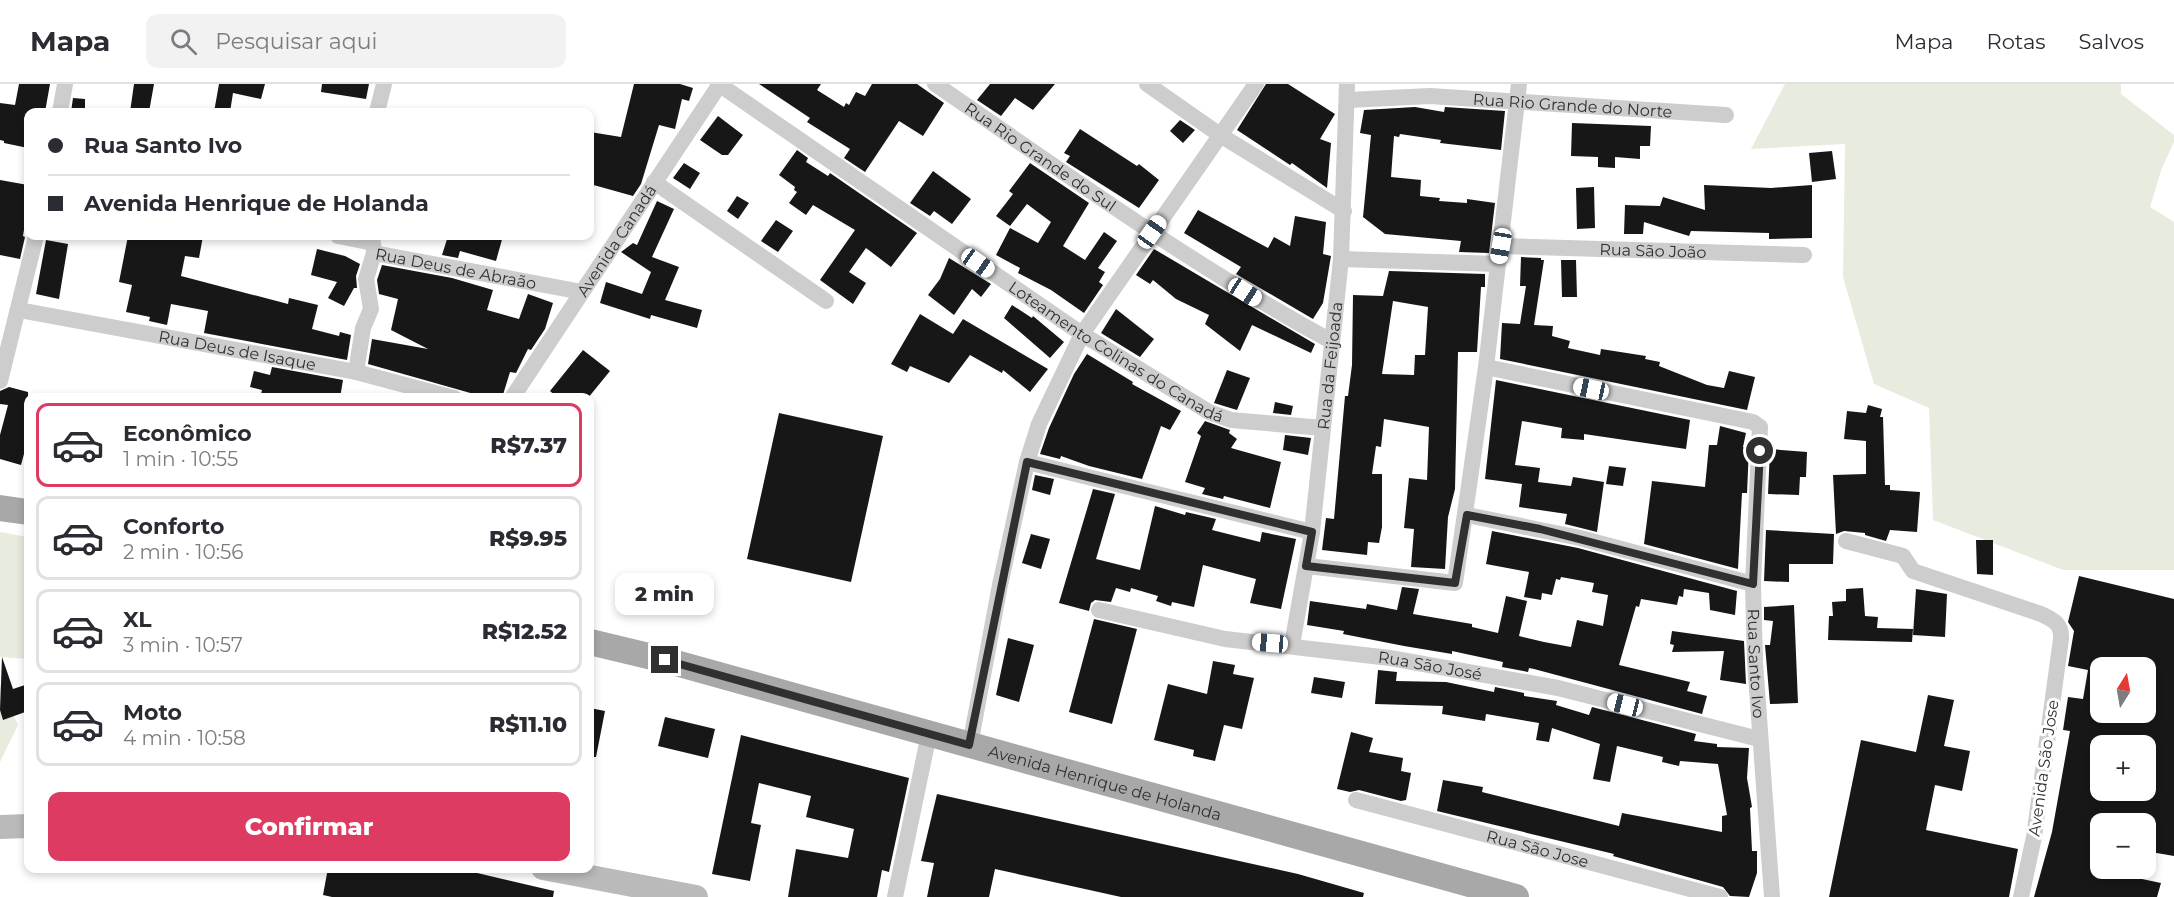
<!DOCTYPE html>
<html lang="pt">
<meta charset="utf-8">
<style>
body{margin:0;font-family:Montserrat,sans-serif;background:#f2f2f3;color:#2b2b33;height:100vh;display:flex;flex-direction:column;font-size:22px;white-space:nowrap}
*{box-sizing:border-box;margin:0}
p{font-size:20px;color:#7c7c81}
.icon{flex:none;width:33px;height:33px;fill:none;stroke:currentColor;stroke-width:2;stroke-linecap:round;stroke-linejoin:round}
.map{position:relative;flex:1;overflow:hidden}
.side{position:absolute;left:24px;top:309px;width:570px;height:480px;display:flex;flex-direction:column;background:#fff;border-radius:12px;box-shadow:0 3px 9px #0003}
.side>*{flex:none}
.banner{position:absolute;left:24px;top:24px;width:570px;height:132px;border-radius:12px;box-shadow:0 3px 9px #0003;display:grid;align-content:center;height:132px;padding:0 24px;background:#fff}
.needle{width:39px;rotate:11deg}
.buttons{position:absolute;left:2090px;top:573px;display:grid;gap:12px}
.buttons a{display:grid;place-items:center;width:66px;height:66px;border-radius:12px;background:#fff;box-shadow:0 3px 9px #0003;font-size:30px}
.end{position:absolute;width:27px;height:27px;margin:-14px;border:8px solid #303030;background:#fff;box-shadow:0 0 0 3px #fff}
.from{border-radius:50%}
.bubble{position:absolute;height:42px;border-radius:12px;background:#fff;box-shadow:0 3px 9px #0003;font-size:20px;font-weight:800;line-height:42px;text-align:center}
.car{position:absolute;width:18px;height:36px;margin:-18px -9px;border-radius:8px;box-shadow:0 0 4px 2px #0007;background:linear-gradient(#fff 24%,#345 0 40%,#fff 0 76%,#345 0 86%,#fff 0)}
.banner b{display:flex;align-items:center;gap:21px;height:57px;font-size:22px}
.banner b+b{border-top:2px solid #e1e1e2}
.banner i{width:15px;height:15px;background:#2b2b33}
ul{padding:10px 0 0;list-style:none}
li{display:flex;align-items:center;gap:18px;height:84px;margin:0 12px 9px;padding:0 12px;border:3px solid #e1e1e2;border-radius:12px}
li div{flex:1}
li b{display:block;font-size:22px}
li em{font-style:normal;font-weight:800}
li.current{border-color:#dd3b61}
li>.icon{width:54px;height:54px;stroke-width:1.5}
.primary-button{display:flex;gap:12px;margin-top:auto;padding:12px 24px}
.primary-button a{flex:1;height:69px;border-radius:12px;background:#dd3b61;color:#fff;font-size:24px;font-weight:800;line-height:69px;text-align:center}
header{display:flex;align-items:center;gap:36px;box-sizing:border-box;height:84px;padding:0 30px;background:#fff;border-bottom:2px solid #e1e1e2}
header strong{font-size:28px}
nav{display:flex;gap:33px;margin-inline-start:auto;font-size:21px}
.search{width:420px;height:54px;background:#f2f2f3;display:flex;align-items:center;gap:15px;box-sizing:border-box;padding:0 21px;border-radius:12px;color:#7c7c81;font-size:22px}
.map>svg:first-child{display:block}
</style>
<header>
<strong>Mapa</strong>
<div class="search"><svg class="icon" aria-label="search" viewBox="0 0 24 24"><circle cx="10" cy="10" r="6"/><path d="M15 15l6 6"/></svg>Pesquisar aqui</div>
<nav><a>Mapa</a><a>Rotas</a><a>Salvos</a></nav>
</header>
<div class="map">
<svg width="2174" height="813" viewBox="0 0 2174 813">
<rect width="100%" height="100%" fill="#fff"/>
<!-- green -->
<path fill="#e8ecde" d="M1785,0h336v10l53,41v7l-12,26 -12,39 24,15v348h-111l-130,-50 -4,-112 -55,-24 -31,-107 2,-133 -94,5z
M0,448l28,5v122l-28,-2z
M0,602l18,39 -18,37z"/>
<!-- building -->
<path fill="#171717" fill-rule="evenodd" d="M19,0h31l-5,28h-17v36l-24,-5v-2l-4,-1v-37l15,2z
M134,0h20l-5,28h-19z
M219,0h46l-4,15 -28,-6 -3,19h-16z
M322,0h47l-3,15 -45,-7z
M634,0h46l13,4 -4,13 -7,-2 -7,30 -16,-4 -18,59 -8,12 -43,-12v-52l31,5z
M759,0h62l-4,6 27,17 2,-4 3,2 7,-13 9,4 7,-12h45l27,19 -21,33 -24,-15 -34,51 -21,-14 6,-9 -43,-27 3,-4z
M990,0h65l-22,26 -18,-12 -14,18 -24,-16z
M1266,0h22l47,30 -15,25 11,4 -4,45 -35,-25 -2,2 -53,-35z
M73,14l12,1v13h-14z
M1415,23l29,5 1,-5 60,4 -4,39 -61,-7 1,-3 -41,-6 -1,3 -5,-1 -3,41 30,3 -1,16 20,2 -1,3 28,2v-4l28,4 -6,50 -30,-1 2,-11 -76,-7 -22,-17 8,-82 -11,-2 4,-23z
M718,32l25,19 -15,20h-6l-22,-15z
M1180,36l15,10 -12,13 -13,-12z
M1572,39l79,3 -1,20h-10v13l-25,-2v11l-17,-1v-10l-27,-1z
M1080,45l57,37 2,-2 20,16 -20,28 -73,-46 4,-6 -6,-3z
M797,66l11,8 -2,4 22,14 2,-3 87,60 -26,34 -25,-19 -17,24 17,11 -13,21 -33,-24 35,-50 -42,-25 -7,10 -17,-12 8,-11 -3,-2 1,-3 -16,-12z
M1832,67l4,28 -24,3 -3,-29z
M684,79l16,10 -10,16 -17,-11z
M1030,79l59,40 -26,43 22,14 19,-28 13,9 -19,27 7,4 -6,10 4,3 -19,28 -33,-23 -33,-17 2,-5 -24,-13 14,-27 28,15 13,-21 -24,-18 -17,22 -14,-10 17,-22 -4,-3z
M933,87l38,28 -19,25 -18,-13 -4,5 -20,-13z
M0,96l28,5v20l-5,31 2,1 -5,22 -20,-4z
M1704,101l67,3 41,-3v53l-43,1v-6l-78,-2 -2,5 -45,-14 -1,12h-19l1,-29 35,1 3,-9 42,13z
M1594,103l1,41 -18,1 -1,-41z
M737,112l12,7 -11,16 -11,-8z
M657,117l17,8 -22,48 27,10 -14,33 37,10 -5,18 -46,-13 -1,4 -50,-16 6,-21 36,12 9,-22 -30,-20 12,-9 4,2z
M1198,126l70,38 6,-11 16,9 5,-30 31,6 -3,32 8,2 -8,47 -10,16 -77,-45 5,-7 -57,-34z
M776,136l17,11 -15,21 -17,-11z
M128,152h75l-4,22 -14,-2 -4,20 107,28 1,-6 29,7 -6,24 27,7 1,-4 11,3 -4,25 -143,-27 4,-22 -37,-7 -4,21 -18,-4 1,-4 -24,-5 6,-27 -13,-3z
M448,152h55l-7,25 -36,-10 -2,7 -16,-3z
M46,156l22,4 -9,55 -23,-5z
M317,165l28,7 15,8 -4,12 1,12h-3l-10,18 -16,-8 9,-16 -26,-7z
M1154,165l161,95 -4,9 -59,-28 -12,26 -35,-27 4,-9 -33,-16 -23,-19 -3,4 -14,-9z
M1521,173l20,1v2h3l-10,65 19,1 -1,10 18,5 -2,7 32,7 1,-6 45,7 -1,3 15,3 -1,4 48,19 17,3 5,-17 26,6 -8,33 -247,-51 2,-36 18,1 6,-38h-6z
M949,174l42,26 -10,13 -9,-8 -18,26 -26,-20 12,-16z
M1561,176h15l1,37h-15z
M382,181l70,13 41,12 -6,20 32,9 9,-25 25,9 -8,26 -14,21 -3,-1 -12,24 -6,-1 -8,26h-14l-120,-34 4,-25 56,10 -37,-19 7,-31 -19,-5 -2,-14z
M1389,187l96,3v13h-4l-4,65h-19l-3,137 -7,28 -3,52 -34,-2 3,-38 -10,-1 5,-50 18,2 2,-53 -45,-8 -3,28 -5,-1 -4,28h10v53l-3,16 -11,-1 -1,13 -45,-5 4,-32 8,1 11,-123h3l4,-31 1,-70 30,1zM1393,217l35,6 -3,48h-10l-1,20 -32,-1z
M1012,221l20,13 1,-2 31,26 -14,16 -46,-40z
M1116,225l38,30 -14,18 -39,-24z
M920,230l33,20 10,-15 85,50 -18,23 -27,-22 -1,3 -32,-18 -21,28 -39,-17 -3,6 -16,-8z
M583,266l27,21 -22,27h-30l-8,-7z
M1087,270l46,28 -1,2 49,27 -11,19 -9,-4 -19,53 -53,-13 -28,-10 -1,3 -20,-5 9,-26 25,-54z
M272,283l71,13 -3,18h-80l2,-8 -12,-3 4,-16 16,4z
M1227,286l23,8 -13,32 -23,-7z
M1496,296l194,40 -4,29 -102,-15v6l-23,-2 1,-10 -40,-7 -7,44 25,3 -2,14 33,4 2,-9 31,5 -7,50 -32,-8 2,-10 -48,-7 3,-23 -37,-5z
M9,303l19,5v47l-7,26 -21,-6v-24l8,-30 -8,-1v-13z
M1275,318l18,4 -2,9 -18,-2z
M1868,321l14,4 -2,8h3l2,68h5v5l30,2 -3,40 -27,-2 -4,11 -21,-6v-2l-21,-2 -8,3 -3,-59 33,-1v-33l-22,-2 3,-28 19,2z
M779,329l104,23 -32,146 -104,-23z
M1205,337l25,9 -1,3 8,6 -6,9 50,14 -11,46 -46,-12 -1,3 -21,-5 3,-6 -20,-6 16,-46 -4,-3z
M1720,342l26,7 -3,14 6,1 -2,45h-5l-4,76 -94,-25 8,-63 53,6 4,-42h8z
M1285,351l26,3 -3,17 -25,-5z
M1770,365l37,3 -1,25h-6l-1,18 -31,-1z
M1609,382l17,2 -3,18 -17,-2z
M1035,391l19,4 -4,16 -18,-5z
M1093,405l22,5 -19,65 44,11 15,-64 30,9 1,-3 30,7 -4,11 48,12 2,-10 34,7 -15,70 -31,-6 6,-24 -53,-14 -9,42 -22,-5 -1,4 -15,-5 2,-5 -27,-8 -1,4 -14,-4 -5,14 -16,-2 -4,3 -2,8 -30,-8z
M1766,446l68,4 -1,30h-44v18l-25,-1z
M1492,447l86,17 159,43 -2,24 -25,-5 -1,-17 -25,-4 -1,8 -4,-1 -2,9 -36,-6 -2,8 -3,-1 -17,59 71,17 -3,9 20,5 -5,18 -168,-45 -5,-1 -1,4 -26,-5 1,-5 -51,-11v3l-48,-8 -61,-12 1,-3 -37,-6 3,-24 56,8 1,-5 30,6 5,-23 17,2 -6,25 59,10v3l26,6 8,-37 21,5 -8,35 25,6 27,5 6,-27 26,6 5,-31 -16,-3 2,-9 -33,-6 -1,3 -4,-1 -4,16 -10,-2 -1,7 -17,-3 5,-25 -43,-8z
M1031,450l19,5 -9,30 -19,-6z
M1976,456h17v35l-16,-1z
M2079,492l95,23v257l-29,-5v-27h-45v44h25l-2,7 38,8 -4,14h-123l18,-65 18,-101 -7,-1 5,-33 15,2 5,-29 -20,-4 6,-35 -6,-9zM2100,584h45v44h-45zM2100,662h45v44h-45z
M1863,504l2,28 13,1 -1,11 36,1 -1,13 -84,-2 1,-24h4l-1,-14 14,-1v-12z
M1916,505l31,5 -2,43 -32,-2z
M1794,521l4,98 -28,1 -5,-59h5l3,-24 -9,-1v-13z
M1094,535l43,10 -25,95 -43,-12z
M1672,547l72,10 2,43 -26,-4 4,-29 -52,1 2,-7 -4,-1z
M1008,554l26,7 -15,57 -23,-7z
M2,573l11,32 15,-5v27l-25,9 -3,-10z
M1213,577l22,4 -2,9 21,4 -12,51 -18,-4 -9,36 -22,-5 1,-6 -40,-10 14,-56 39,10z
M1378,586l19,2 -1,9 50,1 48,10 1,-5 29,6v3l33,5 -1,4 33,10 3,-8 104,27 -2,7 23,3v3l32,1 -2,30 5,29 -2,1 2,43h5v22l-8,24 -19,-1 -7,-9 -110,-31 1,-2 -177,-43 6,-31 40,7 -1,5 137,34 3,-13 100,19v-16l5,-1 -9,-51 -38,-3 -1,5 -17,-4 1,-5 -46,-11 -7,36 -17,-3 7,-35 -48,-16 -3,14 -13,-2 3,-17 -53,-9 -1,7 -43,-7 1,-8 -68,-2z
M1314,593l31,5 -3,16 -31,-5z
M1928,611l26,5 -10,46 26,5 -8,40 -27,-6 -9,45 92,19 -9,48h-180l32,-157 55,12z
M590,624l15,3 -9,46h-6z
M665,633l50,12 -7,29 -50,-12z
M1351,648l22,6 -4,14 34,6 -2,13 10,2 -5,27 -5,1 -42,-11 -9,2 -13,-3z
M741,651l168,43 -20,94 -7,-2 -5,27h-89l8,-48 52,9 6,-29 -48,-12 5,-21 -52,-13 -8,40 10,2 -11,56 -38,-7z
M937,710l361,80 66,19 -1,4h-242l-126,-28 -6,28h-62l7,-34 -13,-2z
M328,784h128l98,23 -1,6h-221l-9,-2z"/>
<g fill="none" stroke-linecap="round" stroke-linejoin="round">
<!-- minor -->
<g stroke="#cdcdcd" stroke-width="16">
<path id="s1" d="M935,0c130,89 258,182 396,257"/>
<path d="M1147,0l73,51 124,76"/>
<path id="s2" d="M720,1l362,249 127,78 22,8 92,8"/>
<path id="s3" d="M1348,16l82,-4 296,19"/>
<path d="M60,28l5,-28"/>
<path d="M377,28l7,-28"/>
<path d="M654,98l172,119"/>
<path id="s4" d="M338,152l35,7 1,10 208,39"/>
<path id="s5" d="M1501,162l303,9"/>
<path d="M1341,175l157,5"/>
<path id="s6" d="M19,226l337,62 98,26"/>
<path id="s7" d="M1486,283l267,55 7,5 -7,157 2,78 17,235"/>
<path d="M356,288l7,-44 8,-19 -5,-30 8,-26"/>
<path d="M0,297l36,-145"/>
<path id="s8" d="M512,314l208,-314"/>
<path d="M1027,378l285,70"/>
<path d="M1467,431l113,23 173,46"/>
<path d="M1846,457l57,15 10,15 128,43c13,6 21,10 20,25l-27,198 -13,60"/>
<path d="M1307,482l148,17 31,-216 33,-283"/>
<path id="s9" d="M1099,526l126,29 165,19 168,30 201,51"/>
<path id="s10" d="M1292,561l20,-113 29,-273 6,-175"/>
<path d="M970,661l30,-160 27,-123 12,-38 43,-90 174,-250"/>
<path id="s11" d="M1356,716l364,97"/>
<path d="M895,813l34,-163"/>
</g>
<!-- secondary -->
<path stroke="#bababa" stroke-width="24" d="M0,743l28,-1
M543,784l153,29"/>
<!-- primary -->
<g stroke="#a8a8a8" stroke-width="26">
<path d="M0,424l28,4"/>
<path id="s12" d="M590,558l75,18 851,237"/>
</g>
</g>
<g fill="none" stroke-linecap="round" stroke-linejoin="round">
<!-- route -->
<path stroke="#303030" stroke-width="8" d="M665,576l304,85 58,-283 285,70 -6,34 149,17 12,-68 73,14 213,55 7,-133"/>
</g>
<g text-anchor="middle" stroke-width="6" stroke-linejoin="round" paint-order="stroke">
<!-- street labels -->
<g font-size="16" fill="#303030" stroke="#fff">
<text dy="6" stroke="none"><textPath href="#s3" startOffset="225">Rua Rio Grande do Norte</textPath></text>
<text dy="6" stroke="none"><textPath href="#s1" startOffset="128">Rua Rio Grande do Sul</textPath></text>
<text dy="6" stroke="none"><textPath href="#s8" startOffset="189">Avenida Canadá</textPath></text>
<text dy="6" stroke="none"><textPath href="#s5" startOffset="152">Rua São João</textPath></text>
<text dy="6" stroke="none"><textPath href="#s4" startOffset="129">Rua Deus de Abraão</textPath></text>
<text dy="6" stroke="none"><textPath href="#s6" startOffset="222">Rua Deus de Isaque</textPath></text>
<text dy="6" stroke="none"><textPath href="#s2" startOffset="478">Loteamento Colinas do Canadá</textPath></text>
<text dy="6" stroke="none"><textPath href="#s10" startOffset="282">Rua da Feijoada</textPath></text>
<text dy="6" stroke="none"><textPath href="#s7" startOffset="518">Rua Santo Ivo</textPath></text>
<text dy="6" stroke="none"><textPath href="#s9" startOffset="336">Rua São José</textPath></text>
<text transform="translate(2043 684) rotate(-82)" y="6">Avenida São Jose</text>
<text dy="6" stroke="none"><textPath href="#s12" startOffset="534">Avenida Henrique de Holanda</textPath></text>
<text dy="6" stroke="none"><textPath href="#s11" startOffset="188">Rua São Jose</textPath></text>
</g>
</g>
</svg>
<div class="buttons">
<a><svg class="needle" viewBox="-14 -14 28 28"><path d="M0-13l5 13h-10z" fill="#e53935"/><path d="M0 13l5-13h-10z" fill="#7c7c81"/></svg></a>
<a>+</a>
<a>−</a>
</div>
<i class="end from" style="left:1760px;top:367px"></i>
<i class="end" style="left:665px;top:576px"></i>
<div class="bubble" style="left:615px;top:489px;width:99px">2 min</div>
<i class="car" style="left:1152px;top:148px;rotate:35deg"></i>
<i class="car" style="left:1501px;top:162px;rotate:190deg"></i>
<i class="car" style="left:978px;top:179px;rotate:125deg"></i>
<i class="car" style="left:1245px;top:208px;rotate:123deg"></i>
<i class="car" style="left:1591px;top:305px;rotate:282deg"></i>
<i class="car" style="left:1270px;top:559px;rotate:275deg"></i>
<i class="car" style="left:1625px;top:621px;rotate:284deg"></i>
<div class="banner">
<b><i class="from"></i>Rua Santo Ivo</b>
<b><i></i>Avenida Henrique de Holanda</b>
</div>
<section class="side">
<ul>
<li class="current"><svg class="icon" aria-label="car" viewBox="0 0 24 24"><path d="M5 17H2v-5l4-1 3-4h7l3 4 3 1v5h-3M9 17h6M6 11h13"/><circle cx="7" cy="17" r="2"/><circle cx="17" cy="17" r="2"/></svg><div><b>Econômico</b><p>1 min · 10:55</p></div><em>R$7.37</em></li>
<li><svg class="icon" aria-label="car" viewBox="0 0 24 24"><path d="M5 17H2v-5l4-1 3-4h7l3 4 3 1v5h-3M9 17h6M6 11h13"/><circle cx="7" cy="17" r="2"/><circle cx="17" cy="17" r="2"/></svg><div><b>Conforto</b><p>2 min · 10:56</p></div><em>R$9.95</em></li>
<li><svg class="icon" aria-label="car" viewBox="0 0 24 24"><path d="M5 17H2v-5l4-1 3-4h7l3 4 3 1v5h-3M9 17h6M6 11h13"/><circle cx="7" cy="17" r="2"/><circle cx="17" cy="17" r="2"/></svg><div><b>XL</b><p>3 min · 10:57</p></div><em>R$12.52</em></li>
<li><svg class="icon" aria-label="car" viewBox="0 0 24 24"><path d="M5 17H2v-5l4-1 3-4h7l3 4 3 1v5h-3M9 17h6M6 11h13"/><circle cx="7" cy="17" r="2"/><circle cx="17" cy="17" r="2"/></svg><div><b>Moto</b><p>4 min · 10:58</p></div><em>R$11.10</em></li>
</ul>
<div class="primary-button"><a>Confirmar</a></div>
</section>
</div>
